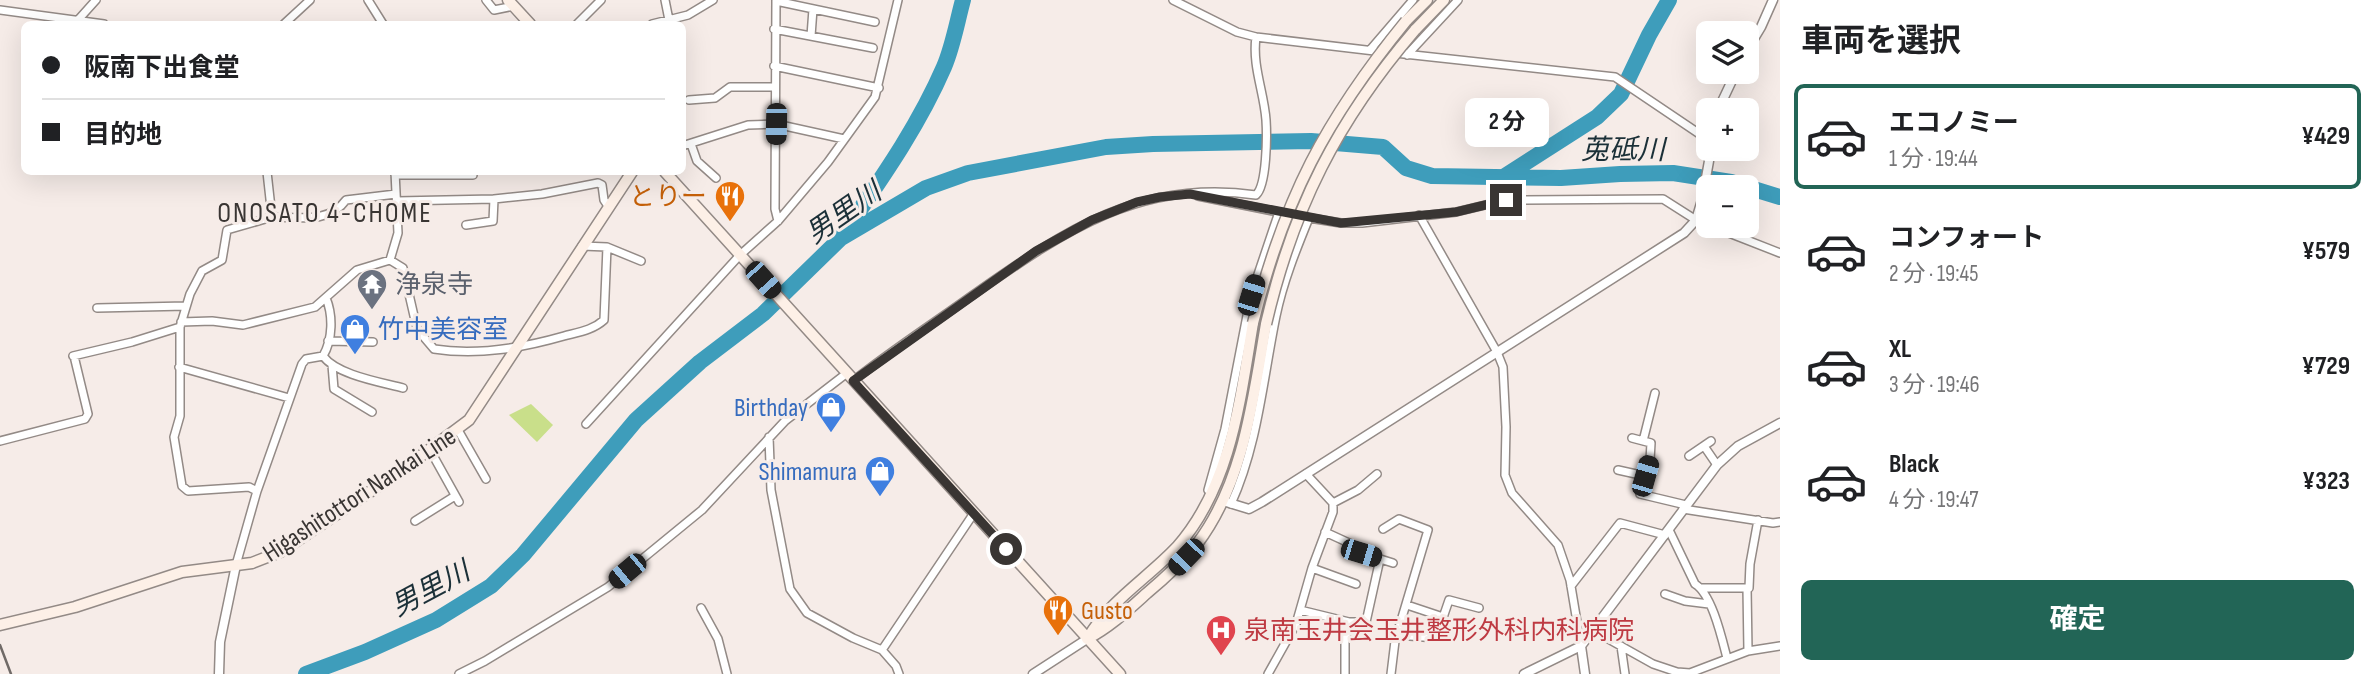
<!DOCTYPE html>
<html lang="ja">
<meta charset="utf-8">
<style>
body{margin:0;font-family:"Sofia Sans Condensed","Noto Sans JP",sans-serif;background:#f6f6f6;color:#202124;height:100vh;display:flex;flex-direction:column;font-size:26px;white-space:nowrap}
*{box-sizing:border-box;margin:0}
p{font-size:23px;color:#757577}
.icon{flex:none;width:38px;height:38px;fill:none;stroke:currentColor;stroke-width:2;stroke-linecap:round;stroke-linejoin:round}
.map{position:relative;flex:1;overflow:hidden}
.side{display:flex;flex-direction:column;background:#fff;width:595px}
.side>*{flex:none}
.hud{position:absolute;left:21px;top:21px;width:665px;height:154px;border-radius:10px;box-shadow:0 7px 28px #0002;display:grid;align-content:center;height:154px;padding:0 21px;background:#fff}
.buttons{position:absolute;left:1696px;top:21px;display:grid;gap:14px}
.buttons a{display:grid;place-items:center;width:63px;height:63px;border-radius:10px;background:#fff;box-shadow:0 7px 28px #0002;font-size:35px}
.end{position:absolute;width:32px;height:32px;margin:-16px;border:9px solid #393533;background:#fff;box-shadow:0 0 0 4px #fff}
.from{border-radius:50%}
.bubble{position:absolute;height:49px;border-radius:10px;background:#fff;box-shadow:0 7px 28px #0002;font-size:23px;font-weight:700;line-height:49px;text-align:center}
.car{position:absolute;width:21px;height:42px;margin:-21px -10px;border-radius:9px;box-shadow:0 0 5px 2px #0007;background:linear-gradient(#222 24%,#8ab4d8 0 40%,#222 0 76%,#8ab4d8 0 86%,#222 0)}
.hud b{display:flex;align-items:center;gap:24px;height:66px;font-size:26px}
.hud b+b{border-top:2px solid #e0e0e0}
.hud i{width:18px;height:18px;background:#202124}
ul{padding:0;list-style:none}
li{display:flex;align-items:center;gap:21px;height:105px;margin:0 14px 10px;padding:0 7px;border:4px solid transparent;border-radius:10px}
li div{flex:1}
li b{display:block;font-size:26px}
li em{font-style:normal;font-weight:700}
li.on{border-color:#226556}
li>.icon{width:63px;height:63px;stroke-width:1.5}
h2{padding:0 21px;font-size:32px;line-height:84px}
.action{display:flex;gap:14px;margin-top:auto;padding:14px 21px}
.action a{flex:1;height:80px;border-radius:10px;background:#226556;color:#fff;font-size:28px;font-weight:700;line-height:80px;text-align:center}
main{display:flex;flex:1;min-height:0}
.map>svg:first-child{display:block}
</style>
<main>
<div class="map">
<svg width="1780" height="674" viewBox="0 0 1780 674">
<rect width="100%" height="100%" fill="#f6ece8"/>
<!-- green -->
<path fill="#c9df8a" d="M531,404l22,21 -16,17 -28,-27z"/>
<g fill="none" stroke-linecap="round" stroke-linejoin="round">
<!-- river -->
<path stroke="#3e9dbb" stroke-width="16" d="M1505,176l92,-59 24,-23 28,-59 20,-35
M844,233c37,-54 74,-106 100,-166 9,-21 13,-45 19,-67
M306,674l59,-22 71,-32 55,-34 32,-31 113,-135 64,-58 63,-48 78,-76 85,-50 42,-15 138,-26 47,-3 158,-3 72,6 23,21 26,8 129,2 59,-4 53,-1 58,9 49,15"/>
<!-- minor casing -->
<g stroke="#938a86" stroke-width="10">
<path id="minor" d="M368,0l15,24
M486,0l8,10 20,-4
M665,0l4,20
M776,0l-1,209 3,12
M1173,0l64,32 19,5 127,15
M776,1l99,21
M0,10l104,14
M78,20l18,-20
M284,24l26,-24
M577,24l24,-24
M652,24l36,-9 25,-15
M774,29l99,19
M811,36l2,-27
M1370,50l43,-50
M1395,53l220,24 92,62
M1407,55l51,-55
M774,66l105,22
M689,100l26,-2 15,-11h45
M691,144l6,17 19,17
M682,146l66,-21 28,-1 68,15
M395,175h78
M1198,196l105,21
M397,201l97,-2
M1419,215l78,137 6,15 3,60 -1,48 7,18 46,52 12,35 11,66
M272,217c26,0 57,7 74,-17l50,-6
M466,225l27,-4 1,-22 48,-5 56,-11 4,2 2,15 4,6
M1711,226l69,27
M582,246l25,1 34,14
M390,260l8,-27 -3,-61
M97,308l89,-2
M181,322l31,-1 31,4 72,-18 42,-37 33,-10 13,8 14,61 17,20c44,7 88,-1 130,-13 15,-4 29,-6 40,-16l3,-73
M328,341l45,1
M73,356l59,-14 48,-15
M323,356c14,19 57,26 80,32
M332,365l2,24 38,23
M179,367l110,31
M853,381c38,-30 78,-56 117,-84 92,-64 168,-119 286,-102 11,-10 11,-60 10,-75 -2,-28 -14,-54 -10,-83
M586,424l154,-169 38,-34 50,-59 47,-65 23,-97
M458,430l28,49
M769,437l2,53 19,99 17,24 46,25 29,12 14,16 3,8
M1632,438l19,5 -1,17 -10,34 46,11
M0,441l85,-22 3,-5 -14,-58
M1643,441l12,-48
M1704,446l13,19
M430,450l29,52
M1689,456l22,-15
M1618,470l27,6
M1208,490l17,-61 26,-134 28,-83
M257,491l-8,-4 -61,4 -6,-5 -8,-49 6,-21v-89l10,-33 12,-23 20,-11 5,-30 45,-13 -5,-45
M1333,503l25,-13 19,-16
M1231,504c27,-59 32,-125 45,-188 7,-34 20,-66 33,-98l32,5h21l94,-11 50,-12 157,-1 33,21 12,5
M1683,509l90,14 7,-1
M415,521l40,-25
M1383,529l16,-10 29,11 -33,111 -4,33
M1669,530l26,54c17,10 27,55 32,74
M1325,532l24,11 12,10 32,10
M236,565l21,-74 45,-127 4,-5 17,-3c10,-17 10,-41 3,-58
M1312,568l44,16
M1571,586l49,-63 45,12
M1702,588h47l1,-24 8,-44
M1747,588l1,63
M1665,594l20,7 24,3
M1407,605l36,12
M701,608l17,31 9,35
M1300,610l49,12h17l14,-63
M1594,631l59,33 24,8 13,1 58,-22 32,-5
M1397,635l39,3 13,-38 30,8
M1621,646l4,28
M882,650l92,-137
M459,674l26,-13 123,-74 94,-77 83,-89 62,-48
M1268,674l28,-50 16,-56 21,-56v-9l-27,-29
M1345,674v-32l4,-20"/>
</g>
<!-- tertiary casing -->
<g stroke="#938a86" stroke-width="11">
<path id="tertiary" d="M1746,52l15,-25 12,-27
M1718,110l18,-38
M1223,501l26,8 13,-7 422,-269 12,-13 6,-20 7,-39 -1,-25
M1581,646l4,28
M219,674l1,-32 16,-77
M1033,674l54,-35
M1524,674l57,-28 136,-181 21,-19 42,-23"/>
</g>
<!-- secondary casing -->
<g stroke="#938a86" stroke-width="13">
<path id="secondary" d="M508,0l22,24
M1406,21l21,-21
M1415,30l29,-30
M665,172l455,502
M0,625l75,-18 107,-35 70,-9 28,-11 118,-79 71,-53 163,-248
M1088,638c21,-37 60,-60 89,-91 54,-61 63,-147 76,-224
M1087,639c23,-12 41,-29 60,-46 18,-15 35,-31 50,-49 47,-62 56,-145 69,-220"/>
</g>
<!-- minor -->
<use href="#minor" stroke="#fff" stroke-width="7"/>
<!-- tertiary -->
<use href="#tertiary" stroke="#fff" stroke-width="8"/>
<!-- secondary -->
<use href="#secondary" stroke="#fdf0e7" stroke-width="10"/>
<!-- rail -->
<path stroke="#706a67" stroke-width="2.5" d="M0,645l11,29"/>
<!-- secondary-bridge casing -->
<g stroke="#938a86" stroke-width="13" stroke-linecap="butt">
<path id="secondary-bridge" d="M1253,323c31,-124 72,-203 153,-302
M1266,324c27,-116 71,-203 149,-294"/>
</g>
<!-- secondary-bridge -->
<use href="#secondary-bridge" stroke="#fdf0e7" stroke-width="10"/>
</g>
<g fill="none" stroke-linecap="round" stroke-linejoin="round">
<!-- route -->
<path stroke="#393533" stroke-width="9" d="M1006,549l-153,-168 183,-130 56,-31 45,-18 23,-5 30,-3 151,29 115,-11 50,-12"/>
</g>
<!-- icons -->
<defs>
<g id="restaurant-pin" transform="scale(1.575)"><path d="M0 17L-7.5 6A9.5 9.5 0 1 1 7.5 6Z" fill="#e8710a" stroke="#f6ece8"/><path d="M-5-6h1v4h1v-4h1v4h1v-4h1v5L-1.5 .5V6h-2V.5L-5-1ZM5-6V6H3V1.5H1.5Q1.5-4 5-6Z" fill="#fff"/></g>
<g id="temple-pin" transform="scale(1.575)"><path d="M0 17L-7.5 6A9.5 9.5 0 1 1 7.5 6Z" fill="#6b7280" stroke="#f6ece8"/><path d="M0-6L5-2H3V0L6.5 2.5H4V6H1.5V3h-3V6H-4V2.5H-6.5L-3 0V-2H-5Z" fill="#fff"/></g>
<g id="shop-pin" transform="scale(1.575)"><path d="M0 17L-7.5 6A9.5 9.5 0 1 1 7.5 6Z" fill="#3f7fe0" stroke="#f6ece8"/><path d="M-5-2.5h2.3a2.7 3.5 0 0 1 5.4 0H5L5.5 6h-11ZM-1.5-2.5h3a1.5 2.3 0 0 0-3 0Z" fill="#fff"/></g>
<g id="hospital-pin" transform="scale(1.575)"><path d="M0 17L-7.5 6A9.5 9.5 0 1 1 7.5 6Z" fill="#e0444e" stroke="#f6ece8"/><path d="M-5-5h3v3.5h4V-5h3V5h-3V1.5h-4V5h-3Z" fill="#fff"/></g>
</defs>
<g fill-rule="evenodd">
<use href="#restaurant-pin" x="730" y="196"/>
<use href="#temple-pin" x="372" y="284"/>
<use href="#shop-pin" x="355" y="329"/>
<use href="#shop-pin" x="831" y="407"/>
<use href="#shop-pin" x="880" y="471"/>
<use href="#restaurant-pin" x="1058" y="610"/>
<use href="#hospital-pin" x="1221" y="630"/>
</g>
<g text-anchor="middle" stroke-width="6" stroke-linejoin="round" paint-order="stroke">
<!-- food labels -->
<g font-size="26" fill="#c56008" stroke="#f6ece8" text-anchor="end">
<text x="707" y="205">とりー</text>
<text x="1081" y="619" text-anchor="start">Gusto</text>
</g>
<!-- worship labels -->
<g font-size="26" fill="#5b616d" stroke="#f6ece8" text-anchor="start">
<text x="395" y="293">浄泉寺</text>
</g>
<!-- shop labels -->
<g font-size="26" fill="#366cbe" stroke="#f6ece8" text-anchor="end">
<text x="378" y="338" text-anchor="start">竹中美容室</text>
<text x="808" y="416">Birthday</text>
<text x="857" y="480">Shimamura</text>
</g>
<!-- street labels -->
<g font-size="26" fill="#393533" stroke="#f6ece8">
<text transform="translate(359 494) rotate(-33)" y="9">Higashitottori Nankai Line</text>
</g>
<!-- health labels -->
<g font-size="26" fill="#be3a42" stroke="#f6ece8" text-anchor="start">
<text x="1244" y="639">泉南玉井会玉井整形外科内科病院</text>
</g>
<!-- water labels -->
<g font-size="28" font-style="italic" fill="#1b3038" stroke="#f6ece8">
<text x="1623" y="159">莵砥川</text>
<text transform="translate(843 212) rotate(-35)" y="10">男里川</text>
<text transform="translate(430 588) rotate(-28)" y="10">男里川</text>
</g>
<!-- neighbourhood labels -->
<g font-size="28" letter-spacing="2" fill="#393533" stroke="#f6ece8">
<text x="325" y="222">ONOSATO 4-CHOME</text>
</g>
</g>
</svg>
<div class="buttons">
<a><svg class="icon" aria-label="layers" viewBox="0 0 24 24"><path d="M12 4l9 5-9 5-9-5zM3 14l9 5 9-5"/></svg></a>
<a>+</a>
<a>−</a>
</div>
<i class="end from" style="left:1006px;top:549px"></i>
<i class="end" style="left:1506px;top:200px"></i>
<div class="bubble" style="left:1465px;top:98px;width:84px">2 分</div>
<i class="car" style="left:776px;top:124px;rotate:181deg"></i>
<i class="car" style="left:763px;top:280px;rotate:138deg"></i>
<i class="car" style="left:1251px;top:295px;rotate:17deg"></i>
<i class="car" style="left:1645px;top:476px;rotate:16deg"></i>
<i class="car" style="left:1361px;top:553px;rotate:107deg"></i>
<i class="car" style="left:1186px;top:557px;rotate:224deg"></i>
<i class="car" style="left:627px;top:571px;rotate:230deg"></i>
<div class="hud">
<b><i class="from"></i>阪南下出食堂</b>
<b><i></i>目的地</b>
</div>
</div>
<section class="side">
<h2>車両を選択</h2>
<ul>
<li class="on"><svg class="icon" aria-label="car" viewBox="0 0 24 24"><path d="M5 17H2v-5l4-1 3-4h7l3 4 3 1v5h-3M9 17h6M6 11h13"/><circle cx="7" cy="17" r="2"/><circle cx="17" cy="17" r="2"/></svg><div><b>エコノミー</b><p>1 分 · 19:44</p></div><em>¥429</em></li>
<li><svg class="icon" aria-label="car" viewBox="0 0 24 24"><path d="M5 17H2v-5l4-1 3-4h7l3 4 3 1v5h-3M9 17h6M6 11h13"/><circle cx="7" cy="17" r="2"/><circle cx="17" cy="17" r="2"/></svg><div><b>コンフォート</b><p>2 分 · 19:45</p></div><em>¥579</em></li>
<li><svg class="icon" aria-label="car" viewBox="0 0 24 24"><path d="M5 17H2v-5l4-1 3-4h7l3 4 3 1v5h-3M9 17h6M6 11h13"/><circle cx="7" cy="17" r="2"/><circle cx="17" cy="17" r="2"/></svg><div><b>XL</b><p>3 分 · 19:46</p></div><em>¥729</em></li>
<li><svg class="icon" aria-label="car" viewBox="0 0 24 24"><path d="M5 17H2v-5l4-1 3-4h7l3 4 3 1v5h-3M9 17h6M6 11h13"/><circle cx="7" cy="17" r="2"/><circle cx="17" cy="17" r="2"/></svg><div><b>Black</b><p>4 分 · 19:47</p></div><em>¥323</em></li>
</ul>
<div class="action"><a>確定</a></div>
</section>
</main>
